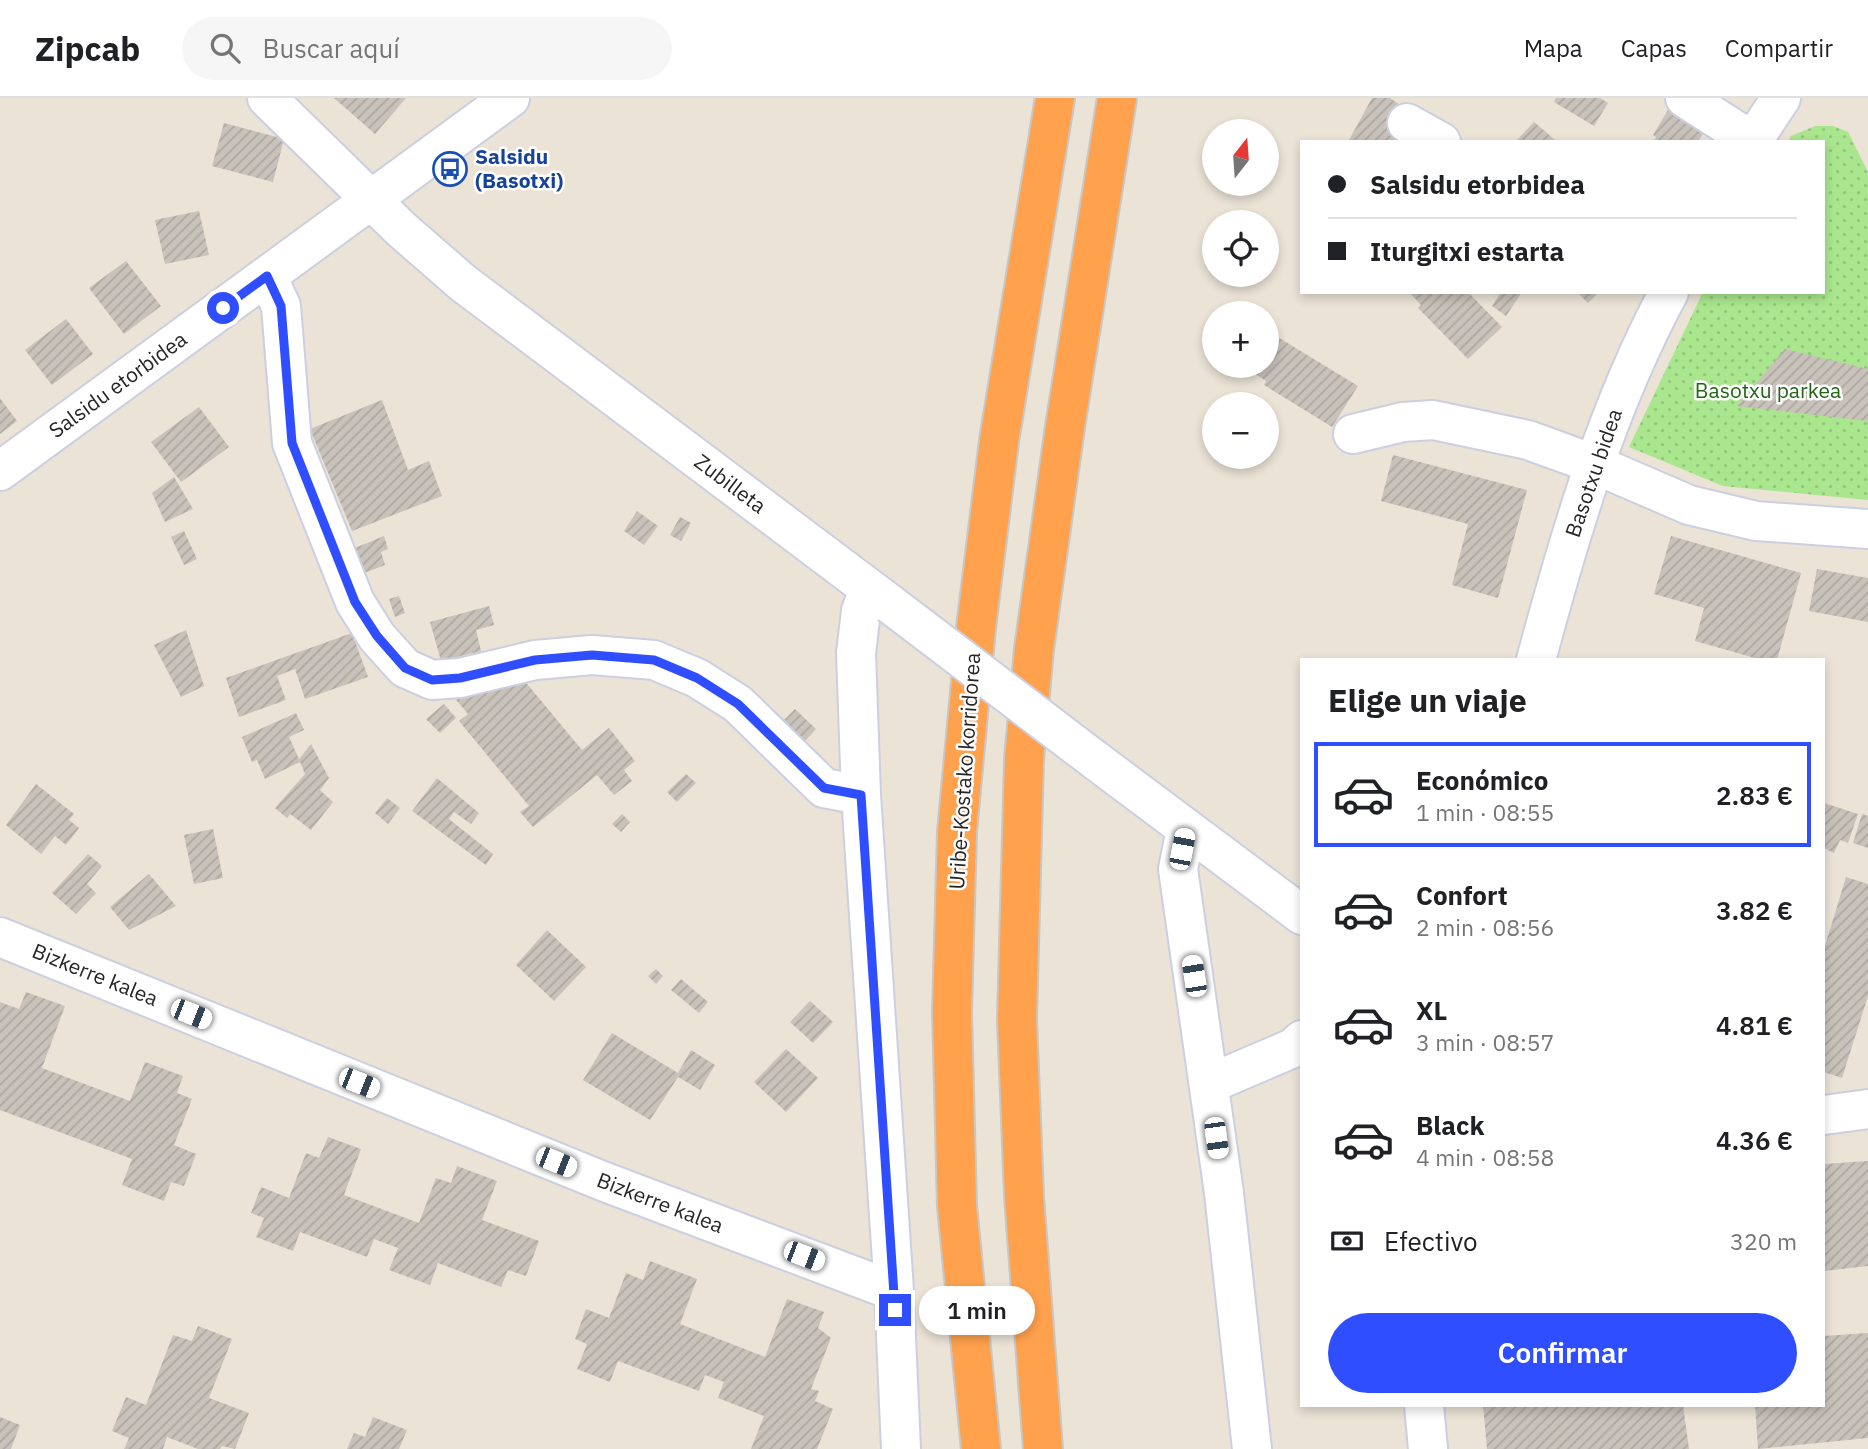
<!DOCTYPE html>
<html lang="es">
<meta charset="utf-8">
<style>
body{margin:0;font-family:"IBM Plex Sans",sans-serif;background:#f6f6f6;color:#202124;height:100vh;display:flex;flex-direction:column;font-size:26px;white-space:nowrap}
*{box-sizing:border-box;margin:0}
p{font-size:23px;color:#757577}
.icon{flex:none;width:38px;height:38px;fill:none;stroke:currentColor;stroke-width:2;stroke-linecap:round;stroke-linejoin:round}
.map{position:relative;flex:1;overflow:hidden}
.drawer{position:absolute;left:1300px;top:560px;width:525px;height:749px;display:flex;flex-direction:column;background:#fff;border-radius:0px;box-shadow:0 4px 10px #0003}
.drawer>*{flex:none}
.banner{position:absolute;left:1300px;top:42px;width:525px;height:154px;border-radius:0px;box-shadow:0 4px 10px #0003;display:grid;align-content:center;height:154px;padding:0 28px;background:#fff}
.needle{width:46px;rotate:17deg}
.tools{position:absolute;left:1202px;top:21px;display:grid;gap:14px}
.tools a{display:grid;place-items:center;width:77px;height:77px;border-radius:50%;background:#fff;box-shadow:0 4px 10px #0003;font-size:35px}
.end{position:absolute;width:32px;height:32px;margin:-16px;border:9px solid #2f4eff;background:#fff;box-shadow:0 0 0 4px #fff}
.from{border-radius:50%}
.bubble{position:absolute;height:49px;border-radius:24px;background:#fff;box-shadow:0 4px 10px #0003;font-size:23px;font-weight:600;line-height:49px;text-align:center}
.car{position:absolute;width:21px;height:42px;margin:-21px -10px;border-radius:9px;box-shadow:0 0 5px 2px #0007;background:linear-gradient(#fff 24%,#345 0 40%,#fff 0 76%,#345 0 86%,#fff 0)}
.banner b{display:flex;align-items:center;gap:24px;height:66px;font-size:26px}
.banner b+b{border-top:2px solid #e0e0e0}
.banner i{width:18px;height:18px;background:#202124}
ul{padding:0;list-style:none}
li{display:flex;align-items:center;gap:21px;height:105px;margin:0 14px 10px;padding:0 14px;border:4px solid transparent;border-radius:0px}
li div{flex:1}
li b{display:block;font-size:26px}
li em{font-style:normal;font-weight:600}
li.selected{border-color:#2f4eff}
li>.icon{width:63px;height:63px;stroke-width:1.5}
h2{padding:0 28px;font-size:32px;line-height:84px}
.pay{display:flex;align-items:center;gap:18px;height:77px;padding:0 28px;font-size:26px}
.pay p{margin-inline-start:auto}
.primary-button{display:flex;gap:14px;margin-top:auto;padding:14px 28px}
.primary-button a{flex:1;height:80px;border-radius:42px;background:#2f4eff;color:#fff;font-size:28px;font-weight:600;line-height:80px;text-align:center}
header{display:flex;align-items:center;gap:42px;box-sizing:border-box;height:98px;padding:0 35px;background:#fff;border-bottom:2px solid #e0e0e0}
header strong{font-size:33px}
nav{display:flex;gap:38px;margin-inline-start:auto;font-size:24px}
.search{width:490px;height:63px;background:#f6f6f6;display:flex;align-items:center;gap:18px;box-sizing:border-box;padding:0 24px;border-radius:38px;color:#757577;font-size:26px}
.map>svg:first-child{display:block}
</style>
<header>
<strong>Zipcab</strong>
<div class="search"><svg class="icon" aria-label="search" viewBox="0 0 24 24"><circle cx="10" cy="10" r="6"/><path d="M15 15l6 6"/></svg>Buscar aquí</div>
<nav><a>Mapa</a><a>Capas</a><a>Compartir</a></nav>
</header>
<div class="map">
<svg width="1868" height="1351" viewBox="0 0 1868 1351">
<defs>
<pattern id="grass-dots" width="8" height="8" patternUnits="userSpaceOnUse" patternTransform="scale(1.75)"><rect width="8" height="8" fill="#a9e68e"/><path d="M2 2h.1M6 6h.1" fill="none" stroke="#91c57a" stroke-width="1.8" stroke-linecap="round"/></pattern>
<pattern id="building-hatch" width="6" height="6" patternUnits="userSpaceOnUse" patternTransform="scale(1.75)"><rect width="6" height="6" fill="#c8c2ba"/><path d="M-1 1l2-2M0 6l6-6M5 7l2-2" fill="none" stroke="#aca7a0"/></pattern>
</defs>
<rect width="100%" height="100%" fill="#ebe3d6"/>
<!-- grass -->
<path fill="url(#grass-dots)" d="M1815,28h18l15,6 20,40v328l-145,-14 -94,-39 74,-155h121v-150h-36l3,-6z"/>
<!-- building -->
<path fill="url(#building-hatch)" d="M334,0h72l-31,36z
M1372,0h18l13,9 18,35h-73z
M1556,0h44l8,5 -14,23 -40,-24z
M1668,12l36,22 -6,10h-44l2,-5 -3,-2z
M1534,24l12,10 11,10h-42z
M224,25l60,16 -11,43 -61,-16z
M199,113l10,44 -44,9 -10,-44z
M126,163l35,45 -37,28 -35,-46z
M1409,194h59l34,35 -34,32 -50,-51 3,-3z
M1501,194h21l-16,24 -14,-10z
M1577,194h22l-11,11z
M66,221l27,35 -41,31 -27,-35z
M1276,238l82,50 -26,41 -68,-42 2,-4 -14,-9 4,-6h11v-17z
M1785,251l83,20v52l-131,-15z
M0,300l17,23 -17,13z
M382,302l26,70 21,-9 13,35 -90,35 -42,-102z
M199,309l30,40 -48,35 -30,-40z
M1393,357l134,35 -29,108 -46,-13 16,-61 -87,-23z
M174,379l19,32 -28,13 -13,-29z
M637,413l21,15 -14,19 -20,-14z
M680,419l11,6 -10,18 -11,-6z
M184,433l13,28 -13,6 -13,-28z
M384,438l4,13 -7,3 4,13 -26,10 -9,-25z
M1671,438l130,37 -24,87h-15l-67,-19 9,-33 -50,-14z
M1817,471l51,9v44l-59,-11z
M399,498l6,17 -10,4 -6,-18z
M489,508l5,19 -18,5 5,21 -40,10 -11,-39z
M186,532l18,56 -23,11 -27,-52z
M352,535l16,44 -63,22 -10,-30 -18,7 9,24 -47,17 -13,-39z
M518,575l64,77 27,-22 26,33 -11,9 8,11 -18,14 -17,-20 -64,52 -13,-15 9,-6 -70,-85 9,-7 -16,-19z
M444,606l12,14 -16,15 -14,-14z
M795,611l21,20 -13,14 -21,-21z
M296,615l8,17 -15,7 10,22 12,-15 18,34 -9,12 13,12 -22,28 -21,-16 -3,4 -12,-10 30,-34 -5,-12 -35,17 -8,-19 -5,2 -10,-25z
M686,676l10,9 -19,19 -10,-10z
M437,680l42,35 -8,11 -17,-12 -5,7 44,35 -7,11 -74,-54z
M36,686l38,30 -5,6 10,8 -13,17 -11,-9 -14,18 -35,-29z
M387,700l13,10 -12,16 -13,-11z
M1824,705l34,11 -10,29 -8,-3 -6,13 -10,-5z
M622,716l8,8 -9,10 -9,-8z
M1862,716l6,2v32l-15,-5z
M213,731l10,49 -29,6 -10,-49z
M88,756l14,12 -15,18 9,9 -20,21 -24,-21z
M149,776l27,32 -47,24 -19,-23z
M1846,779l22,7v112l-26,82 -18,-6v-123z
M547,832l39,37 -32,34 -38,-36z
M656,871l7,7 -7,8 -8,-8z
M681,881l27,23 -9,11 -28,-23z
M26,894l39,14 -23,62 88,33 15,-39 38,14 -6,17 15,6 -18,46 22,9 -12,32 -13,-4 -7,19 -42,-16 10,-26 -132,-49v-108l19,7z
M810,903l23,21 -20,21 -23,-21z
M612,935l66,40 13,-23 24,15 -15,25 -22,-13 -28,43 -67,-40z
M786,951l32,29 -32,34 -32,-30z
M328,1039l33,12 -17,46 75,28 17,-45 15,5 6,-17 40,15 -15,39 57,21 -13,35 -18,-6 -7,17 -63,-24 -8,22 -41,-15 9,-22 -24,-9 -7,18 -67,-25 -7,19 -37,-14 8,-19 -13,-5 10,-26 28,11 17,-45 13,5z
M1868,1063v105l-44,5v-107z
M650,1163l47,18 -17,45 85,33 22,-58 37,13 -6,16 13,10 -20,51 8,2 -4,10 18,8 -16,40h-66l13,-33 -46,-18 6,-16 -19,-7 -6,16 -81,-30 -8,21 -33,-13 10,-25 -12,-5 11,-30 23,9 17,-45 17,7z
M198,1228l34,13 -23,59 40,15 -14,36 -13,-3 -2,3h-22l-31,-12 -4,12h-39l5,-11 -17,-7 14,-34 20,8 27,-70 19,6z
M1868,1235v105l-110,11 -3,-44h69v-69z
M1483,1307h200l6,44h-202z
M0,1319l20,8 -9,24h-11z
M373,1319l34,13 -8,19h-52l7,-16 11,4z"/>
<g fill="none" stroke-linecap="round" stroke-linejoin="round">
<!-- minor casing -->
<g stroke="#cccfe1" stroke-width="42">
<path id="minor" d="M267,0l134,131 62,54 427,321
M1685,0l67,43
M1407,25l34,19
M1752,44l29,-44
M267,178l14,30 11,137 63,159 22,35 28,31 27,12 28,-2 75,-18 57,-5 62,5 43,18 41,26 86,84 37,7
M1353,336l50,-12 30,-2 95,20 66,24 95,41 67,16 112,8
M0,373l510,-373
M869,491l-8,22 -5,42 5,142 33,496 7,158
M1536,562c34,-126 71,-253 133,-368
M1095,662l207,155
M1186,731l-8,40 46,324 28,256
M0,839l605,245 289,109
M1209,986l84,-36 9,-8
M1824,1017l44,-6
M1424,1307l4,44"/>
</g>
<!-- highway casing -->
<g stroke="#c7c7c7" stroke-width="42">
<path id="highway" d="M981,1351l-24,-243 -5,-194 5,-180 19,-204 23,-187 56,-343
M1043,1351l-19,-253 -7,-177 7,-259 10,-111 31,-222 52,-329"/>
</g>
<!-- minor -->
<use href="#minor" stroke="#fff" stroke-width="38"/>
<!-- highway -->
<use href="#highway" stroke="#ffa14d" stroke-width="38"/>
<!-- minor-bridge casing -->
<g stroke="#cccfe1" stroke-width="42" stroke-linecap="butt">
<path id="minor-bridge" d="M890,506l205,156"/>
</g>
<!-- minor-bridge -->
<use href="#minor-bridge" stroke="#fff" stroke-width="38"/>
</g>
<g fill="none" stroke-linecap="round" stroke-linejoin="round">
<!-- route -->
<path stroke="#2f4eff" stroke-width="9" d="M223,210l44,-32 14,30 11,137 63,159 22,34 28,32 27,12 28,-2 75,-18 57,-5 62,5 43,18 41,26 86,84 37,7 34,515"/>
</g>
<!-- icons -->
<defs>
<g id="bus-ring" transform="scale(1.75)"><circle r="9.5" fill="#fff" stroke="#1a4fb4" stroke-width="1.5"/><path d="M-5-6H5V4H4V6H2V4H-2V6H-4V4H-5ZM-3.5-4V0h7V-4ZM-3.5 1.2v1.5H-2V1.2ZM2 1.2v1.5H3.5V1.2Z" fill="#1a4fb4"/></g>
</defs>
<g fill-rule="evenodd">
<use href="#bus-ring" x="450" y="71"/>
</g>
<g text-anchor="middle" stroke-width="5" stroke-linejoin="round" paint-order="stroke">
<!-- transit labels -->
<g font-size="21" font-weight="bold" fill="#164399" stroke="#fff" text-anchor="start">
<text x="475" y="66">Salsidu<tspan x="475" dy="24">(Basotxi)</tspan></text>
</g>
<!-- street labels -->
<g font-size="21" fill="#262626" stroke="#fff">
<text transform="translate(118 287) rotate(-36)" y="7">Salsidu etorbidea</text>
<text transform="translate(1594 375) rotate(-71)" y="7">Basotxu bidea</text>
<text transform="translate(730 386) rotate(37)" y="7">Zubilleta</text>
<text transform="translate(965 673) rotate(-86)" y="7">Uribe-Kostako korridorea</text>
<text transform="translate(95 877) rotate(22)" y="7">Bizkerre kalea</text>
<text transform="translate(660 1105) rotate(21)" y="7">Bizkerre kalea</text>
</g>
<!-- park labels -->
<g font-size="21" fill="#226515" stroke="#fff">
<text x="1768" y="300">Basotxu parkea</text>
</g>
</g>
</svg>
<div class="tools">
<a><svg class="needle" viewBox="-14 -14 28 28"><path d="M0-13l5 13h-10z" fill="#e53935"/><path d="M0 13l5-13h-10z" fill="#757577"/></svg></a>
<a><svg class="icon" aria-label="locate" viewBox="0 0 24 24"><circle cx="12" cy="12" r="6"/><path d="M12 2v4M12 18v4M2 12h4M18 12h4"/></svg></a>
<a>+</a>
<a>−</a>
</div>
<i class="end from" style="left:223px;top:210px"></i>
<i class="end" style="left:895px;top:1212px"></i>
<div class="bubble" style="left:919px;top:1188px;width:116px">1 min</div>
<i class="car" style="left:1182px;top:751px;rotate:11deg"></i>
<i class="car" style="left:1194px;top:878px;rotate:351deg"></i>
<i class="car" style="left:191px;top:916px;rotate:112deg"></i>
<i class="car" style="left:359px;top:985px;rotate:112deg"></i>
<i class="car" style="left:1216px;top:1040px;rotate:172deg"></i>
<i class="car" style="left:556px;top:1064px;rotate:112deg"></i>
<i class="car" style="left:804px;top:1158px;rotate:111deg"></i>
<div class="banner">
<b><i class="from"></i>Salsidu etorbidea</b>
<b><i></i>Iturgitxi estarta</b>
</div>
<section class="drawer">
<h2>Elige un viaje</h2>
<ul>
<li class="selected"><svg class="icon" aria-label="car" viewBox="0 0 24 24"><path d="M5 17H2v-5l4-1 3-4h7l3 4 3 1v5h-3M9 17h6M6 11h13"/><circle cx="7" cy="17" r="2"/><circle cx="17" cy="17" r="2"/></svg><div><b>Económico</b><p>1 min · 08:55</p></div><em>2.83 €</em></li>
<li><svg class="icon" aria-label="car" viewBox="0 0 24 24"><path d="M5 17H2v-5l4-1 3-4h7l3 4 3 1v5h-3M9 17h6M6 11h13"/><circle cx="7" cy="17" r="2"/><circle cx="17" cy="17" r="2"/></svg><div><b>Confort</b><p>2 min · 08:56</p></div><em>3.82 €</em></li>
<li><svg class="icon" aria-label="car" viewBox="0 0 24 24"><path d="M5 17H2v-5l4-1 3-4h7l3 4 3 1v5h-3M9 17h6M6 11h13"/><circle cx="7" cy="17" r="2"/><circle cx="17" cy="17" r="2"/></svg><div><b>XL</b><p>3 min · 08:57</p></div><em>4.81 €</em></li>
<li><svg class="icon" aria-label="car" viewBox="0 0 24 24"><path d="M5 17H2v-5l4-1 3-4h7l3 4 3 1v5h-3M9 17h6M6 11h13"/><circle cx="7" cy="17" r="2"/><circle cx="17" cy="17" r="2"/></svg><div><b>Black</b><p>4 min · 08:58</p></div><em>4.36 €</em></li>
</ul>
<div class="pay"><svg class="icon" aria-label="cash" viewBox="0 0 24 24"><path d="M3 7h18v10H3z"/><circle cx="12" cy="12" r="2"/></svg>Efectivo<p>320 m</p></div>
<div class="primary-button"><a>Confirmar</a></div>
</section>
</div>
